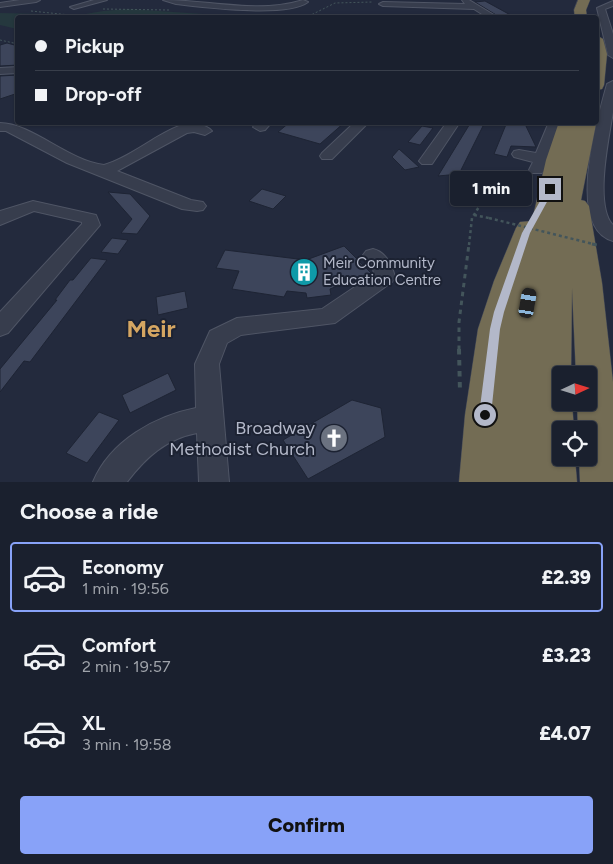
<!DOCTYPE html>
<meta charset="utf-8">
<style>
body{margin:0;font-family:Figtree,sans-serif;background:#232836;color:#f1f3f6;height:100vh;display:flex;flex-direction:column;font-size:19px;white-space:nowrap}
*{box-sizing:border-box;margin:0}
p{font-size:16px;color:#9fa3aa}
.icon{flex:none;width:28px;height:28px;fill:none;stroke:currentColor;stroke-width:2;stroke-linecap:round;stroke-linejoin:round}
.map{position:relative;height:482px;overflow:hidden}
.drawer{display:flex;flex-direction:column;background:#1a202e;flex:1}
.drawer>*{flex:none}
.banner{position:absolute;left:15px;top:15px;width:584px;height:110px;border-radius:5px;box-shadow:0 1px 4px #0004,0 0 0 1px #383e4a;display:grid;align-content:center;height:110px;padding:0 20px;background:#1a202e}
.needle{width:32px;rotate:86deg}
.controls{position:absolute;left:552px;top:366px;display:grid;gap:10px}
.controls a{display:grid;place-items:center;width:45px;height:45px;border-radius:5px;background:#1a202e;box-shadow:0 1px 4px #0004,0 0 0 1px #383e4a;font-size:25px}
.end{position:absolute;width:22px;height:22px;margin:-11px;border:6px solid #b3b8c9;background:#111;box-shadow:0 0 0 2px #111}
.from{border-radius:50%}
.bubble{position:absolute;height:35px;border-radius:5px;background:#1a202e;box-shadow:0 1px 4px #0004,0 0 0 1px #383e4a;font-size:16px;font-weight:800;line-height:35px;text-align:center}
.car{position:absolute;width:15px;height:30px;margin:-15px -8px;border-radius:6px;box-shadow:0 0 4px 1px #0007;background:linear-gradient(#222 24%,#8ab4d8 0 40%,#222 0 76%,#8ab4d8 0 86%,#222 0)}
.banner b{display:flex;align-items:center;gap:18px;height:48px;font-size:19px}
.banner b+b{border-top:1px solid #383e4a}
.banner i{width:12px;height:12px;background:#f1f3f6}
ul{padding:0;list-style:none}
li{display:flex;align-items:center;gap:15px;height:70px;margin:0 10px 8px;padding:0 10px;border:2px solid transparent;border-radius:5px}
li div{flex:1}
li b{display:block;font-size:19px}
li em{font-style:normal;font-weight:800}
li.current{border-color:#88a2f8}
li>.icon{width:45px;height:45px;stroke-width:1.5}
h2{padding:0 20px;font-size:22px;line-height:60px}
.button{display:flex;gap:10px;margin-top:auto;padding:10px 20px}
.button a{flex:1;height:58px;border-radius:5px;background:#88a2f8;color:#111;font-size:20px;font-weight:800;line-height:58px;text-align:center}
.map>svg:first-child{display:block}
</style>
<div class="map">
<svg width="613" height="482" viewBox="0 0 613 482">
<rect width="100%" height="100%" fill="#232a3d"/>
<!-- green -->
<path fill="#25383e" d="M129,9l89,6 12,2h-162l35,-6z
M0,13l43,1 12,3 -37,1 -1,11 -17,-4z"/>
<!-- building -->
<path fill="#3d455b" stroke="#1e2434" d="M485,1l31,17h-15l-26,-16z
M7,43l11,3v19l-18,1v-21z
M18,75v18l-18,6v-23z
M290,122h55l-25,22 -42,-12z
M471,122h14l-26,52 -21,2z
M507,122l18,2 11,23 -25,-1 -4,11 -13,-3z
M422,126l11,2 -13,17 -12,-3z
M399,149l20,18 -14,3 -13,-13z
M262,189l24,7 -13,13 -24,-8z
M108,192l22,2 20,22 -13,18 -16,-1 11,-14z
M112,238l16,2 -10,14 -17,-2z
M344,246l27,27 -41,16 1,6 -24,3 -1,-5 -19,-2 -3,6 -52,-8 7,-18 -23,-3 9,-18 81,10z
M91,258l16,2 -77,102 -6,-1 -24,31v-23l57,-69h-2l15,-20h3z
M185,291l3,17 -30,7 -2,-18z
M168,373l8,17 -46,23 -8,-18z
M352,400l29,8 4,29 -77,42 -25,-39z
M99,412l20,8 -32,43 -21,-10z"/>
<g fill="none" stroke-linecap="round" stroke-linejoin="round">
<!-- minor casing -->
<g stroke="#4f5565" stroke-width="2">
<path id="minor" d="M20,0h20l-4,2 -36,5v-4z
M94,0h13l-33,9 -4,-2z
M163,0c46,0 96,14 140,0l5,2c-21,16 -105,5 -132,2z
M462,0h7l30,18h-11l-14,-9 -91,-3 -4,-2 4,-2 82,2z
M613,1v5l-8,3 8,25v24l-5,-3 -11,-47z
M18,67v6l-18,1v-6z
M613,81c0,10 0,21 0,31 -4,25 -19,94 0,113v16c-48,-13 -15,-124 -6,-157z
M257,122h15l-7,8 -5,1 -7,-4z
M355,122h14l-37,37h-10l-2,-3 2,-3z
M447,122h13l-28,42h-10l-3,-3z
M549,122h13l-17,48 -3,3h-10l-3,-3 4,-8 -19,-5 -2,-3 2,-3 5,-1 17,3z
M0,123c31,0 69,38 104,42 27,-8 49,-29 75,-39 9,-3 27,-3 33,5l-7,4 -11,-3 -7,1 -70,38 74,29 12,2 3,4 -3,4 -6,1 -15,-2 -115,-46 -61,-32h-6z
M33,201l63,14 4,10 -92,108 -8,3v-24l82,-88v-2l-48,-11 -34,14v-14z
M373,249c13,3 19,16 22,28l-3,5 -57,41 -94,12 -14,8 -8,21 10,118h-30l-2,-49c-31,6 -51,24 -70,49h-34c17,-41 62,-66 103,-74l-1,-44 15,-33 27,-13 85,-9 52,-35 -1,-6 -10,-13 3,-4z"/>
</g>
<!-- highway casing -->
<g stroke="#3f4555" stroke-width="1">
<path id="highway" d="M578,0h12l-4,10 1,8h-12l-1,-8z
M596,35l7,4 4,15 -3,31 -2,4 -6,1z
M559,122l37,2 -15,76 4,1 4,5 13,77 11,99v100h-33l-1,-24h10v-28h-11l-1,-28h12v-27h-13l-4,-87 -1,87h-10v27h11l2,28h-13v28h14l2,24h-118l6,-67 13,-86 16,-48 22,-53 4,-6 12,-1 14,-61z"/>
</g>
<!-- path-far3 -->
<path stroke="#43555b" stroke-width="1" stroke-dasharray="2 2" stroke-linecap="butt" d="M103,9l66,1
M31,11l39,4
M305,18l30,-15 38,-1
M0,40l18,4"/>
<!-- path-far2 -->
<path stroke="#43555b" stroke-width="2.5" stroke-dasharray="3 3" stroke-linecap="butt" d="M474,215l15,3
M469,245l3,-27 10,-16 45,-27"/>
<!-- path-far1 -->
<path stroke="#43555b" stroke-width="3" stroke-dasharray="4.5 4.5" stroke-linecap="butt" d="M459,350v-28l10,-78"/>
<!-- path -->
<path stroke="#43555b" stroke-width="4" stroke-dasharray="5.5 5.5" stroke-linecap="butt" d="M459,349l1,44"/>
<!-- minor -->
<use href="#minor" fill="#373d4d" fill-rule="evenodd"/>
<!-- highway -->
<use href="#highway" fill="#736c54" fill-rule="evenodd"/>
<!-- path-bridge-far1 -->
<path stroke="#43555b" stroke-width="2.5" stroke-dasharray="3 3" stroke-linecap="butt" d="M489,218l108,27"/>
<!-- path-bridge -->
<path stroke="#43555b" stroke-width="3" stroke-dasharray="4.5 4.5" stroke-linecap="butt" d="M592,244l6,1"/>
</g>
<!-- route -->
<path fill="#b3b8c9" d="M548,187l6,2 -24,44 -26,79 -4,17 -9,86 -2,3 -4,2 -4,-2 -2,-3 11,-86 4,-17 28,-79z"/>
<!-- icons -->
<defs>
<g id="building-disc" transform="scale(1.4375)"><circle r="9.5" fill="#0f9aa8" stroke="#1c2232"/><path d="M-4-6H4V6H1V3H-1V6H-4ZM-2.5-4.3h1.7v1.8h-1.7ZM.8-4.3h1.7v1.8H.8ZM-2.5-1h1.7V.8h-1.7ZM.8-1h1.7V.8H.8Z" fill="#fff"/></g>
<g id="church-disc" transform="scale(1.4375)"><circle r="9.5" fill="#6b7280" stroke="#1c2232"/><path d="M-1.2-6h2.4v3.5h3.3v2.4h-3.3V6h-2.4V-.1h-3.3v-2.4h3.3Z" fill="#fff"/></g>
</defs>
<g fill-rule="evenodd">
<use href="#building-disc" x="304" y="272"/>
<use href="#church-disc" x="334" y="438"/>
</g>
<g text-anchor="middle" stroke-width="4" stroke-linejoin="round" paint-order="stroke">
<!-- poi labels -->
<g font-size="15" fill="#b3b8c9" stroke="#1c2232" text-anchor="start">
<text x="323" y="268">Meir Community<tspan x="323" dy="17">Education Centre</tspan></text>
</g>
<!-- near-poi labels -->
<g font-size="18" fill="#b3b8c9" stroke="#1c2232" text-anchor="end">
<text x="315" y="434">Broadway<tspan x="315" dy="21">Methodist Church</tspan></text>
</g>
<!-- near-district labels -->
<g font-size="24" font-weight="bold" fill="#d5a662" stroke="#1c2232">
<text x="151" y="337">Meir</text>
</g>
</g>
</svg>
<div class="controls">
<a><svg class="needle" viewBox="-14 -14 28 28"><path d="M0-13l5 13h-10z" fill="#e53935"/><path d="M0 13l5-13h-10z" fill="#9fa3aa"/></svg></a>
<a><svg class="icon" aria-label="locate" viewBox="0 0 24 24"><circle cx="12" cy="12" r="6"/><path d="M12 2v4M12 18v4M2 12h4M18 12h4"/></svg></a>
</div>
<i class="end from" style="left:485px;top:415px"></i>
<i class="end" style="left:550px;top:189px"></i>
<div class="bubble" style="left:450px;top:171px;width:82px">1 min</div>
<i class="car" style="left:528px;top:303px;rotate:10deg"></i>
<div class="banner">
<b><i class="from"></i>Pickup</b>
<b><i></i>Drop-off</b>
</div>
</div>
<section class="drawer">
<h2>Choose a ride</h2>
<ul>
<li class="current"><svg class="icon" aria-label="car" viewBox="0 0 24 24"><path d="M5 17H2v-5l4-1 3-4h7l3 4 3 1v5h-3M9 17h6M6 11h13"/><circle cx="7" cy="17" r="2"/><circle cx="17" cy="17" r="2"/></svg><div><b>Economy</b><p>1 min · 19:56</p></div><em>£2.39</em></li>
<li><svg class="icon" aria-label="car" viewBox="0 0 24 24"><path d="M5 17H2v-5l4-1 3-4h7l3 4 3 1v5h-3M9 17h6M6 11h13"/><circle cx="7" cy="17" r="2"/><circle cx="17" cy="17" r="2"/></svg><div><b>Comfort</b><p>2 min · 19:57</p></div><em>£3.23</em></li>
<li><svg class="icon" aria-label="car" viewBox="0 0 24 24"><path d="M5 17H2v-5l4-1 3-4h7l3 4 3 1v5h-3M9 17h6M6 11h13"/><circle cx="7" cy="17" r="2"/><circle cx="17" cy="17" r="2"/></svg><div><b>XL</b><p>3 min · 19:58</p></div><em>£4.07</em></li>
</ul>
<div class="button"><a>Confirm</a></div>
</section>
